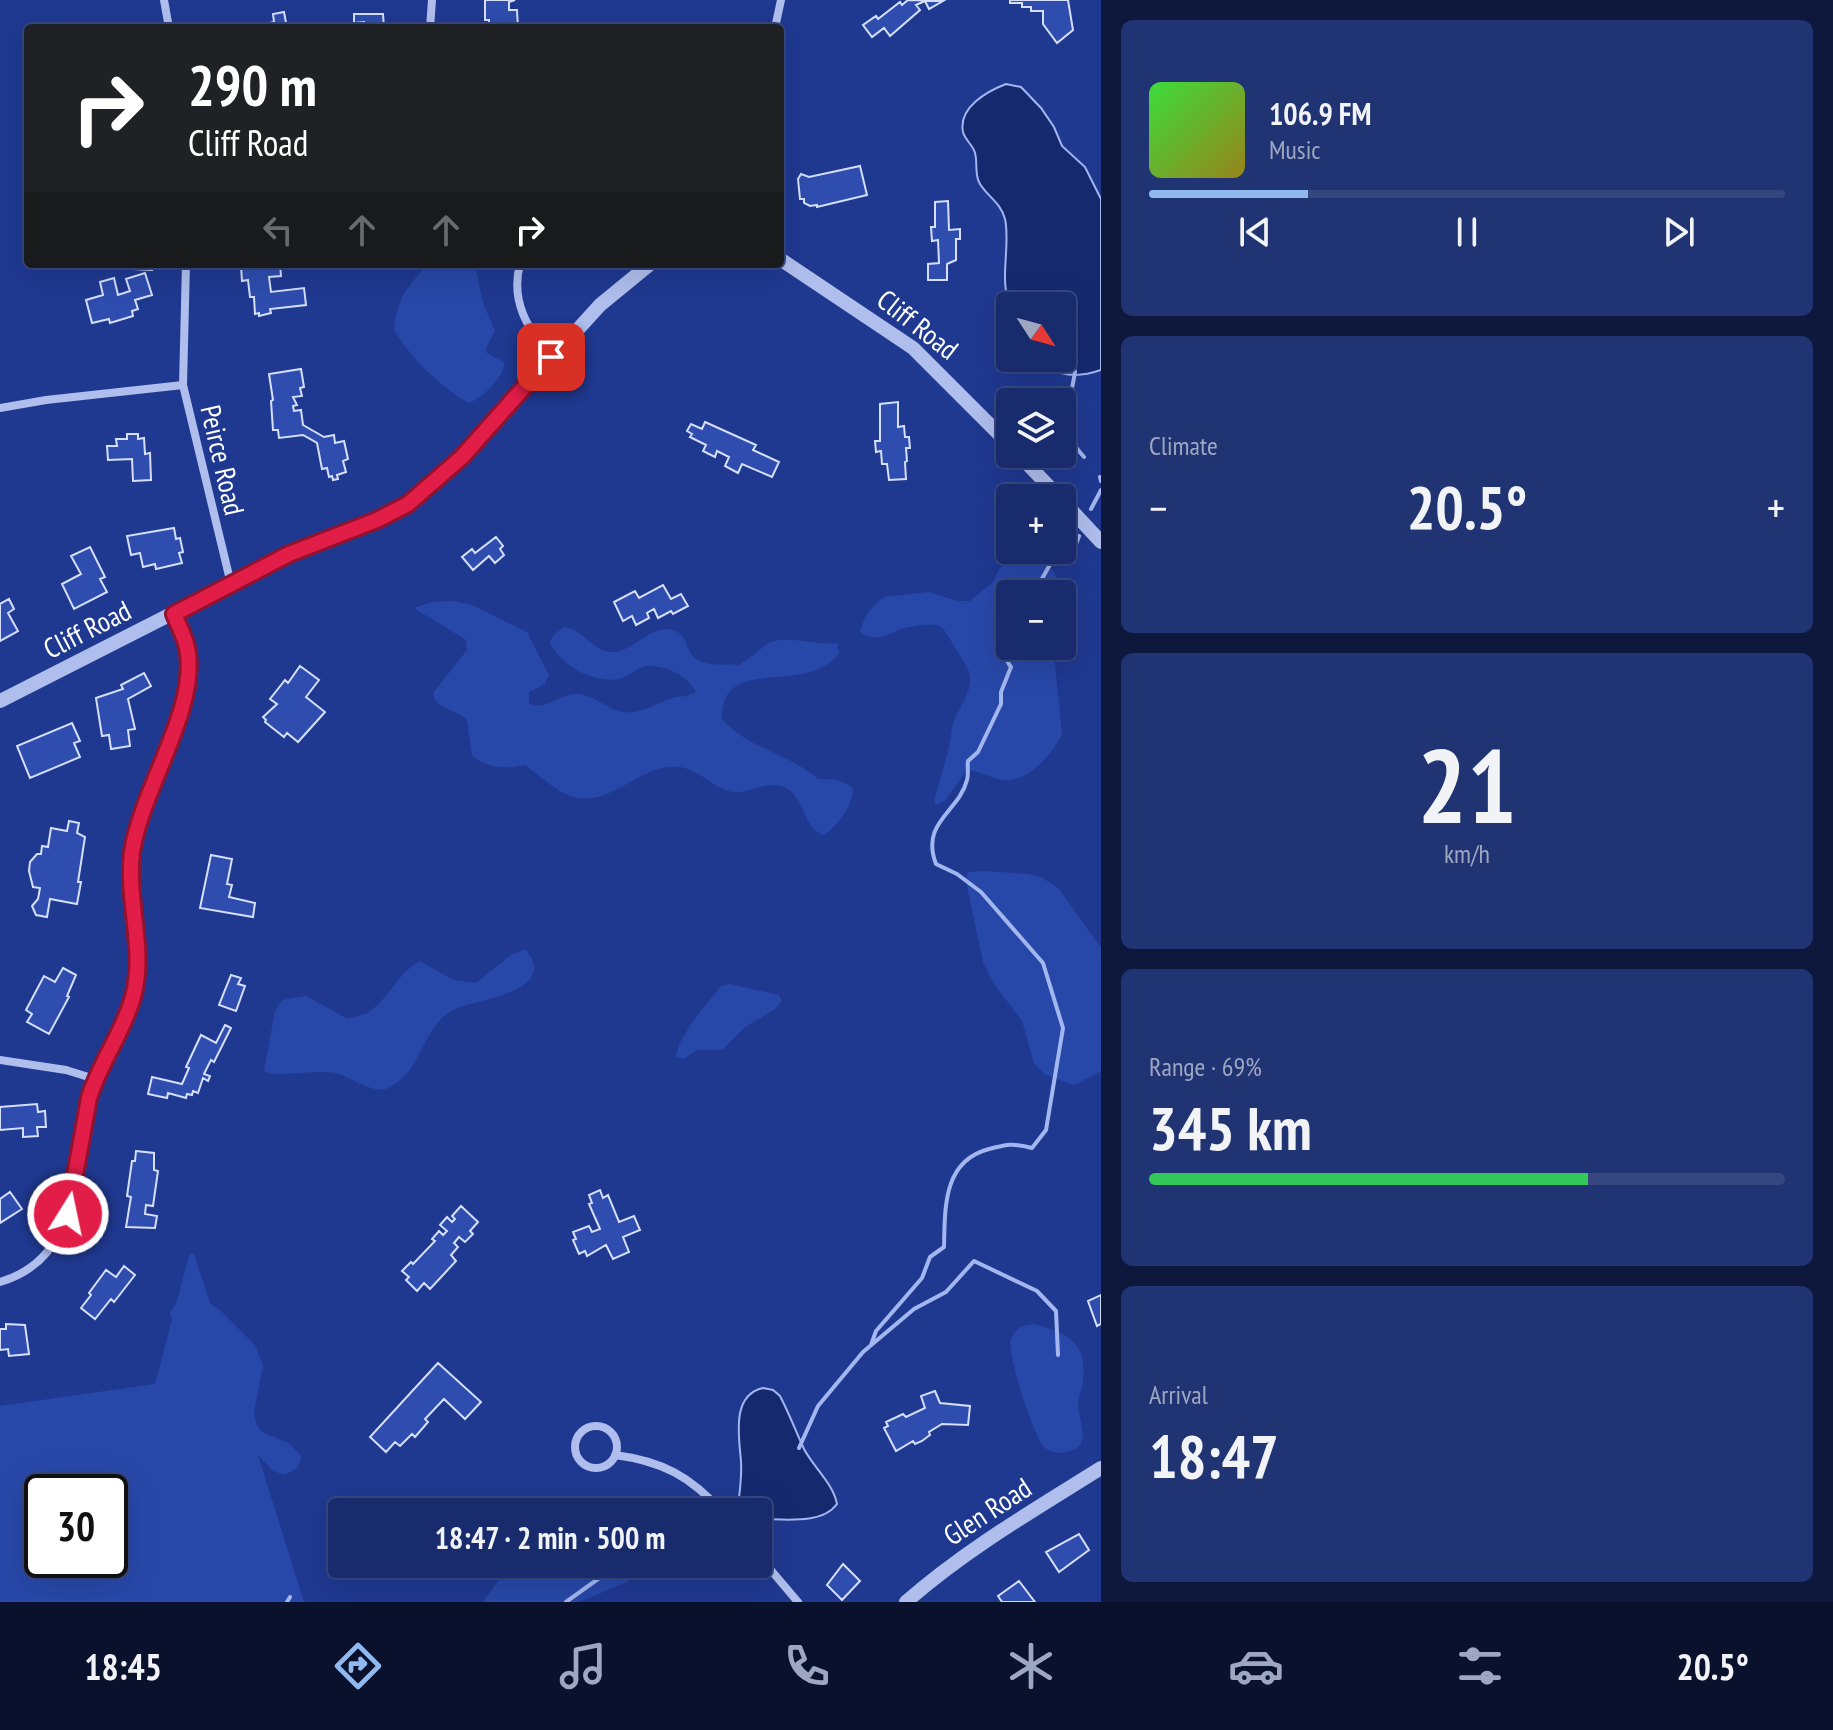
<!DOCTYPE html>
<meta charset="utf-8">
<style>
:root{--surface:#172b6d;--page:#203372;--text:#f1f3f6;--muted:#9ea7c2;--line:#364780;--accent:#90b9f0}
body{margin:0;font-family:"PT Sans Narrow",sans-serif;background:var(--page);color:var(--text);height:100vh;display:flex;flex-direction:column;font-size:30px;white-space:nowrap}
*{box-sizing:border-box;margin:0}
p{font-size:26px;color:var(--muted)}
.icon{flex:none;width:44px;height:44px;fill:none;stroke:currentColor;stroke-width:2;stroke-linecap:round;stroke-linejoin:round}
.map{position:relative;flex:1;overflow:hidden}
.panel{display:flex;flex-direction:column;gap:20px;padding:20px;background:#0d183c;width:732px}
.panel>*{flex:none}
.guide{position:absolute;left:24px;top:24px;width:760px;height:244px;border-radius:8px;box-shadow:0 8px 32px #0002,0 0 0 2px var(--line);background:#202124;color:#fff;overflow:hidden}
.needle{width:52px;rotate:126deg}
.fabs{position:absolute;left:996px;top:292px;display:grid;gap:16px}
.fabs a{display:grid;place-items:center;width:80px;height:80px;border-radius:8px;background:var(--surface);box-shadow:0 8px 32px #0002,0 0 0 2px var(--line);font-size:40px}
.speed{position:absolute;left:24px;top:1474px;display:flex;gap:16px;font-size:40px;font-weight:700;text-align:center}
.speed>*{display:grid;place-content:center;width:104px;height:104px;border-radius:50%;background:var(--surface);box-shadow:0 8px 32px #0002,0 0 0 2px var(--line);line-height:1}
.speed .limit{border:4px solid #111;border-radius:12px;background:#fff;color:#111}
.pin{position:absolute;display:grid;place-items:center;width:68px;height:68px;color:#fff;margin:-34px;border-radius:16px;box-shadow:0 4px 12px #0006}
.me{position:absolute;width:88px;margin:-44px;rotate:10deg;stroke-linejoin:round;filter:drop-shadow(0 0 6px #0008)}
.turn{display:flex;align-items:center;gap:28px;height:168px;padding:0 32px;font-size:36px}
.turn .icon{width:104px;height:104px;stroke-width:2.5}
.turn b{display:block;font-size:56px;line-height:68px}
.lanes{display:flex;align-items:center;height:76px;padding:0 32px;background:#0003;justify-content:center;gap:40px;direction:ltr}
.lanes .off{opacity:.35}
.big{font-size:60px;font-weight:700;line-height:1.1}
.panel .widget{flex:1;display:flex;flex-direction:column;justify-content:center;gap:12px;min-width:0;padding:0 28px;border-radius:12px;background:var(--page)}
.panel .dial{align-items:center;gap:0}
.dial b{font-size:104px;line-height:1}
.song{display:flex;align-items:center;gap:24px}
.cover{width:96px;height:96px;border-radius:12px;background:linear-gradient(135deg,hsl(120 70% 55%),hsl(50 70% 35%))}
.played{height:8px;border-radius:4px;background:linear-gradient(90deg,var(--accent) 25%,var(--line) 25%)}
.keys{display:flex;justify-content:space-around;direction:ltr}
.heat{display:flex;justify-content:space-between;align-items:center;font-size:44px;direction:ltr}
.charge{height:12px;border-radius:6px;background:linear-gradient(90deg,#34c759 69%,var(--line) 0)}
.trip{position:absolute;left:328px;top:1498px;width:444px;height:80px;border-radius:8px;background:var(--surface);box-shadow:0 8px 32px #0002,0 0 0 2px var(--line);font-weight:700;line-height:80px;text-align:center}
.tab-bar{display:flex;height:128px;justify-content:space-around;align-items:center;background:#09112c;color:var(--muted)}
.tab-bar .icon{width:56px;height:56px}
.tab-bar .on{color:var(--accent)}
.tab-bar b{font-size:36px;color:var(--text)}
main{display:flex;flex:1;min-height:0}
.map>svg:first-child{display:block}
</style>
<main>
<div class="map">
<svg width="1101" height="1602" viewBox="0 0 1101 1602">
<rect width="100%" height="100%" fill="#1f3991"/>
<path fill="#2848a9" fill-rule="evenodd" d="M436,264H469L476,270L483,303L495,331L486,348L487,353L505,363C501,380 485,396 469,403C440,387 411,358 394,330C397,299 406,289 426,266Z
M1030,562C1044,563 1054,567 1058,581L1050,594H1010V646H1053L1062,734C1052,755 1025,787 998,779C987,776 979,771 967,770L945,801L937,805L934,802C938,783 945,765 949,747C951,741 951,734 952,728C956,708 977,690 968,669L945,631L938,625C927,624 915,625 904,628C890,633 874,644 860,632L865,617L877,602L885,597L928,592L958,601H970L993,582L1000,568L1006,564Z
M453,601L472,605L527,632L549,675L545,684L529,692V703C546,712 558,694 576,694C594,694 606,709 623,712C641,715 656,703 672,698C680,696 688,697 696,692C688,676 666,665 648,666C638,666 629,677 619,679C591,683 563,666 550,643L554,634L565,627C584,631 595,653 613,652C634,652 652,622 675,631C688,635 686,653 697,660C707,666 727,664 739,665C749,660 763,646 771,642C788,635 818,646 837,643L839,653C806,698 721,652 722,719C748,749 789,753 818,779C833,780 841,778 853,789C852,807 838,825 824,835C804,829 805,801 788,789C770,778 753,793 734,792C714,790 700,769 679,767C640,762 610,810 570,796C554,790 539,775 525,765C505,769 488,769 472,755L467,720C453,707 435,710 433,693L467,650L466,640L414,608L432,602Z
M984,871L1028,874L1041,877L1058,888L1101,948V1071L1074,1085L1044,1074L1034,1063L1022,1021L994,984L983,962L966,881L968,872Z
M525,949C562,992 475,999 453,1010C422,1025 423,1072 388,1088C374,1095 351,1077 336,1073C317,1069 277,1078 264,1071L275,1011L282,1000L306,996L348,1019C354,1017 361,1016 367,1013C389,1000 397,973 420,961L453,980L476,983L511,955Z
M730,984L779,995L782,1001L774,1010L745,1027L722,1050H697L684,1059L676,1057C678,1035 707,1004 721,986Z
M190,1253L194,1254L210,1303L223,1313L255,1345L263,1365L254,1413L256,1423L262,1432L290,1444L302,1457L297,1468L285,1475L273,1471L258,1455L304,1602H0V1406L155,1384L172,1320L170,1312L176,1304ZM42,1492H110V1560H42Z
M1035,1324C1069,1334 1087,1342 1083,1381C1082,1389 1078,1397 1078,1405C1078,1416 1085,1431 1082,1441C1077,1454 1054,1456 1045,1448C1034,1438 1006,1351 1011,1339C1016,1327 1024,1325 1035,1324Z
M515,1564H640L627,1582L579,1602H483L501,1577Z"/>
<path fill="#15296f" stroke="#a2b6ef" stroke-width="2" d="M1006,84L1021,87L1041,108L1054,127L1062,146L1085,167L1101,199V370C1078,378 1057,378 1040,358H1062V306H1011C998,283 1011,246 1005,219C1001,203 988,197 980,184C974,174 978,164 975,153C973,145 965,140 963,132C958,107 988,91 1006,84Z
M763,1388L773,1390L780,1396C789,1413 796,1432 804,1449C814,1468 833,1483 837,1504C822,1525 783,1519 760,1519L758,1512H742L738,1506C740,1491 742,1476 741,1461C739,1437 731,1395 763,1388Z"/>
<g fill="none" stroke-linecap="round" stroke-linejoin="round">
<path stroke="#a2b6ef" stroke-width="4" d="M1075,371C1070,411 1054,424 1084,457
M1100,477L1101,481
M1091,509L1101,490
M1027,594L1029,588L1039,584L1052,561L1061,562C1071,555 1075,548 1079,536
M871,1345L876,1331L922,1278L930,1257L944,1247C945,1207 943,1161 989,1149C1008,1144 1013,1143 1032,1148L1046,1130L1063,1028L1043,963L981,892L957,874L936,864C920,822 959,812 967,780C969,774 967,766 968,761L978,752L1001,704V692L1011,667C1004,658 1004,651 1009,641L998,629L996,615L1010,602
M799,1448L818,1406L863,1352L914,1309L946,1292L974,1261L1037,1291L1056,1311L1058,1355
M287,1602L290,1597
M566,1602L619,1564"/>
</g>
<path fill="#2e4dae" stroke="#d5defa" stroke-width="2" d="M485,0H515L509,2V10H517L518,28H489V20H485Z
M908,0L943,1L929,9L925,1L916,5L920,10L890,36L884,28L872,37L863,25L876,16L878,19L900,2L902,5Z
M1010,0H1068L1073,30L1057,43L1043,24V11H1031V7H1022V3H1010Z
M284,12L287,28H267L266,24L274,22L273,14Z
M354,14H383L384,28H364V22L354,23Z
M860,166L867,195L817,207V205L810,206L804,203V199H800L798,179L801,174L809,177Z
M948,201L949,230L960,229V239H956V260L947,264V280H928V264L939,263L938,240L932,241L931,227H935V202Z
M114,264H152V270L114,268Z
M280,264L281,276L269,277L271,292L304,288L306,305L270,309L271,313L259,316V313L255,314L254,297H250L248,280L242,281L241,265Z
M145,273L152,295L135,300L138,309L132,311L133,316L110,323L109,319L92,323L86,300L103,295L100,282L114,278L118,295L130,291L126,279Z
M301,369L304,387L300,388L302,396L293,397L297,405L293,406L294,411L301,410L303,425L324,437L334,435L335,443L344,441L348,459L343,461L346,472L337,475L338,479L333,480L332,476L329,477L327,468L322,469L317,443L303,435L279,438L278,430H273L271,401L273,400L269,374Z
M898,402V427L904,426L905,437H909L910,448H906L907,461L905,462L906,479L889,480L887,464H882L881,451L876,452L875,441H880V404Z
M705,422L756,445L753,450L779,462L772,477L742,464L738,473L725,466L729,457L717,451L715,457L703,451L706,445L690,437L692,434L687,431L691,424L702,429Z
M127,434H138V439L144,438L145,454L150,453L151,480L133,481L132,459L108,460L107,446H117L116,439H127Z
M174,528L176,539L180,538L183,552L179,553L182,563L156,569L155,564L143,567L140,553L131,555L127,536Z
M496,537L503,546L500,549L504,555L495,563L489,556L473,570L462,557L472,549L475,553Z
M90,547L105,577L100,579L107,592L74,609L62,584L81,574L71,556Z
M663,585L671,599L681,594L688,606L673,614L671,611L658,618L654,609L647,613L649,618L636,625L632,616L623,621L614,602L635,591L639,598Z
M9,599L14,609L8,613L18,631L0,641V604Z
M300,666L319,680L306,697L325,712L298,742L287,733L284,737L265,722L266,720L263,717L277,704L270,699L285,680L288,683Z
M144,673L151,686L128,699L135,729L128,730L130,746L111,749L109,735L102,736L96,698L123,689L121,685Z
M72,723L80,741L74,743L80,757L30,778L17,746Z
M69,821L79,823L77,833L85,837L78,882H81L77,904L50,899L47,917L36,915L32,906L38,899L40,888L33,887L29,871L30,862L37,854H41L42,846L48,847L51,828L67,831Z
M211,855L232,859L227,884L232,885L229,897L255,903L253,917L200,908Z
M63,968L76,975L67,996L69,997L49,1034L27,1022L32,1014L26,1010L44,976L55,982Z
M231,975L241,978L238,984L245,986L236,1011L219,1005Z
M225,1025L231,1028L214,1062L211,1060L204,1074L210,1076L208,1081L203,1078L198,1093L193,1091L192,1095L187,1094L186,1098L168,1093L167,1098L148,1094L152,1077L182,1084L189,1068L186,1067L201,1035L216,1043Z
M37,1104L38,1112L45,1111L46,1127H37L38,1136L23,1137V1128L0,1130V1107Z
M136,1151L154,1153V1170L158,1171L153,1206L146,1205L145,1214L157,1216L155,1228L126,1227L131,1197L127,1196L132,1161H135Z
M600,1190L603,1198L608,1195L619,1222L634,1216L640,1230L623,1237L629,1252L613,1259L606,1245L587,1256L585,1251L579,1254L573,1240L576,1239L573,1232L589,1226L592,1232L600,1229L589,1204L592,1203L589,1195Z
M10,1192L22,1209L0,1223V1199Z
M461,1206L478,1222L470,1231L473,1234L465,1242L459,1237L454,1243L458,1247L451,1255L456,1261L430,1289L424,1283L417,1291L406,1280L409,1277L402,1271L411,1262L413,1264L435,1241L432,1239L439,1231L443,1235L447,1231L440,1225L447,1217L452,1222L455,1219L452,1216Z
M124,1266L135,1275L114,1302L111,1299L95,1319L81,1308L91,1295L89,1293L106,1270L116,1277Z
M1101,1295V1324L1097,1326L1088,1301Z
M6,1324L25,1325L29,1354L9,1356L8,1349L0,1350V1329H6Z
M438,1363L481,1402L465,1419L444,1399L425,1419L428,1422L415,1437L412,1434L400,1446L395,1442L386,1452L370,1437Z
M935,1391L940,1403L970,1406L968,1425L942,1424L929,1432L930,1435L922,1441L915,1444L913,1441L896,1451L884,1428L888,1426L886,1422L903,1414L906,1417L925,1408L921,1396Z
M1079,1534L1089,1550L1059,1572L1046,1552Z
M843,1564L860,1581L842,1600L827,1585Z
M1019,1581L1035,1602H1002L998,1596Z"/>
<g fill="none" stroke-linecap="round" stroke-linejoin="round">
<path stroke="#afbeed" stroke-width="8" d="M164,0L169,28
M430,28L432,0
M775,28L781,0
M186,264L183,385L231,584
M520,264C510,302 528,329 551,357
M0,408L46,400L183,385
M0,1060L66,1070L95,1079
M0,1282C89,1256 69,1156 93,1086C106,1049 132,1019 136,979C141,935 125,891 133,846C144,790 196,706 188,654C186,640 179,627 174,614
M575 1447a21 21 0 1 1 42 0a21 21 0 1 1-42 0Z
M615,1455C661,1461 691,1476 722,1512
M758,1555L798,1602"/>
<path stroke="#afbeed" stroke-width="14" d="M780,259L913,348L1010,445
M1018,454L1060,498
M1062,500L1101,542
M0,701L289,554L377,520L408,504L462,457L600,305L650,264
M906,1602C965,1550 1034,1510 1101,1468"/>
</g>
<g fill="none" stroke-linecap="round" stroke-linejoin="round">
<defs>
<path id="route" d="M68,1214L89,1098C100,1062 123,1033 133,997C146,950 126,900 132,852C141,791 196,712 188,654C187,640 179,627 174,614L289,554L377,520L408,504L462,457L551,357"/>
</defs>
<use href="#route" stroke="#92132f" stroke-width="20"/>
<use href="#route" stroke="#e11d48" stroke-width="14"/>
</g>
<g text-anchor="middle" dominant-baseline="central" stroke-width="8" stroke-linejoin="round" paint-order="stroke">
<g font-size="28" fill="#fff" stroke="#1f3991">
<text transform="translate(918 324) rotate(38)">Cliff Road</text>
<text transform="translate(223 460) rotate(77)">Peirce Road</text>
<text transform="translate(87 629) rotate(-27)">Cliff Road</text>
<text transform="translate(987 1511) rotate(-33)">Glen Road</text>
</g>
</g>
</svg>
<div class="fabs">
<a><svg class="needle" viewBox="-14 -14 28 28"><path d="M0-13l5 13h-10z" fill="#e53935"/><path d="M0 13l5-13h-10z" fill="#9ea7c2"/></svg></a>
<a><svg class="icon" aria-label="layers" viewBox="0 0 24 24"><path d="M12 4l9 5-9 5-9-5zM3 14l9 5 9-5"/></svg></a>
<a>+</a>
<a>−</a>
</div>
<div class="speed"><div class="limit">30</div></div>
<div class="pin" style="left:551px;top:357px;background:#d93025"><svg class="icon" aria-label="arrive" viewBox="0 0 24 24"><path d="M6 21V4h12l-3 4 3 4H6"/></svg></div>
<svg class="me" style="left:68px;top:1214px" viewBox="-20 -20 40 40"><circle r="17" fill="#e11d48" stroke="#fff" stroke-width="3"/><path d="M0-11L8 9 0 5-8 9z" fill="#fff"/></svg>
<div class="trip">18:47 · 2 min · 500 m</div>
<div class="guide">
<div class="turn"><svg class="icon" aria-label="right" viewBox="0 0 24 24"><path d="M7 20v-9h11M14 6l5 5-5 5"/></svg><div><b>290 m</b>Cliff Road</div></div>
<div class="lanes"><svg class="icon off" aria-label="left" viewBox="0 0 24 24"><path d="M17 20v-9H6M10 6l-5 5 5 5"/></svg><svg class="icon off" aria-label="ahead" viewBox="0 0 24 24"><path d="M12 20V5M6 11l6-6 6 6"/></svg><svg class="icon off" aria-label="ahead" viewBox="0 0 24 24"><path d="M12 20V5M6 11l6-6 6 6"/></svg><svg class="icon" aria-label="right" viewBox="0 0 24 24"><path d="M7 20v-9h11M14 6l5 5-5 5"/></svg></div>
</div>
</div>
<section class="panel">
<div class="widget">
<div class="song"><i class="cover"></i><div><b>106.9 FM</b><p>Music</p></div></div>
<div class="played"></div>
<div class="keys"><svg class="icon" aria-label="previous" viewBox="0 0 24 24"><path d="M18 5L8 12l10 7zM5 5v14"/></svg><svg class="icon" aria-label="pause" viewBox="0 0 24 24"><path d="M8 5v14M16 5v14"/></svg><svg class="icon" aria-label="next" viewBox="0 0 24 24"><path d="M6 5l10 7-10 7zM19 5v14"/></svg></div>
</div>
<div class="widget"><p>Climate</p>
<div class="heat"><a>−</a><b class="big">20.5°</b><a>+</a></div>
</div>
<div class="widget dial"><b>21</b><p>km/h</p></div>
<div class="widget"><p>Range · 69%</p><b class="big">345 km</b><div class="charge"></div></div>
<div class="widget"><p>Arrival</p><b class="big">18:47</b></div>
</section>
</main>
<nav class="tab-bar">
<b>18:45</b>
<svg class="icon on" aria-label="directions" viewBox="0 0 24 24"><path d="M12 3l9 9-9 9-9-9zM9 14v-3h6M13 9l2 2-2 2"/></svg>
<svg class="icon" aria-label="music" viewBox="0 0 24 24"><path d="M9 18V5l10-2v13"/><circle cx="6" cy="18" r="3"/><circle cx="16" cy="16" r="3"/></svg>
<svg class="icon" aria-label="phone" viewBox="0 0 24 24"><path d="M5 4h4l2 5-3 2q2 4 5 5l2-3 5 2v4C11 20 4 13 5 4z"/></svg>
<svg class="icon" aria-label="climate" viewBox="0 0 24 24"><path d="M12 3v18M4 7l16 10M4 17L20 7"/></svg>
<svg class="icon" aria-label="car" viewBox="0 0 24 24"><path d="M5 17H2v-5l4-1 3-4h7l3 4 3 1v5h-3M9 17h6M6 11h13"/><circle cx="7" cy="17" r="2"/><circle cx="17" cy="17" r="2"/></svg>
<svg class="icon" aria-label="filters" viewBox="0 0 24 24"><path d="M4 7h16M4 17h16"/><circle cx="9" cy="7" r="2"/><circle cx="15" cy="17" r="2"/></svg>
<b>20.5°</b>
</nav>
